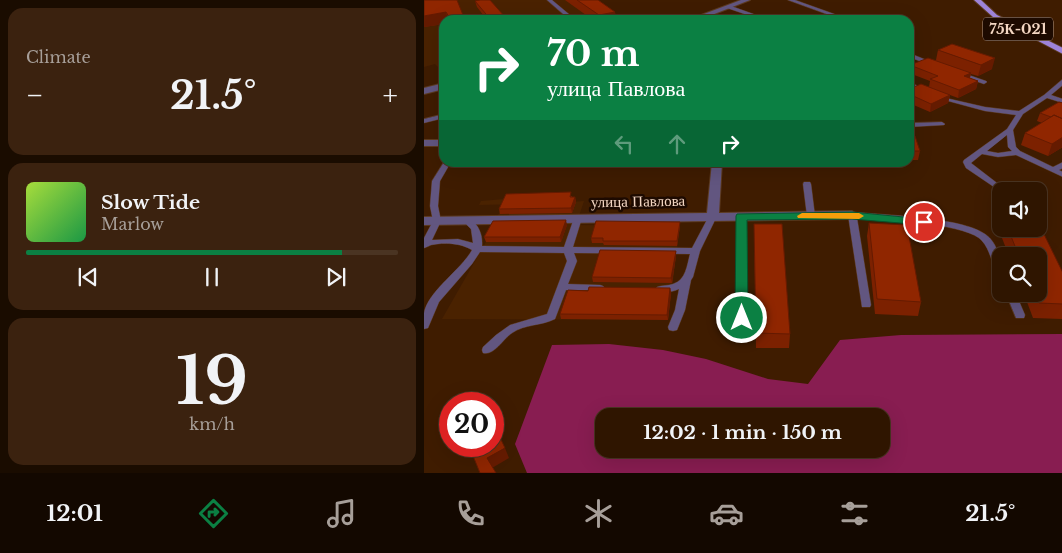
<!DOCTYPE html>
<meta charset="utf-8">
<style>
:root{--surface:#2f1500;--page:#3b220f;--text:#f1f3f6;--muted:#a79f99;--line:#4a3422;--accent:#0b8043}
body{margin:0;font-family:"Libre Baskerville",serif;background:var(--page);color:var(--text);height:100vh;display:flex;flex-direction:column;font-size:19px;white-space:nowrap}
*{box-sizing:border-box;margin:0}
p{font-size:16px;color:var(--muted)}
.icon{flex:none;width:28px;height:28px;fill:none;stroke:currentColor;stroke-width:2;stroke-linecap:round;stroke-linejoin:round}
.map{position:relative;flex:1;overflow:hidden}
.side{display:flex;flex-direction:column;gap:8px;padding:8px;background:#1a0c00;width:424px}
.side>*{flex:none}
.guide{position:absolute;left:15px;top:15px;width:475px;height:152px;border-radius:15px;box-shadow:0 5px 20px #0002,0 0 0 1px var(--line);background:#0b8043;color:#fff;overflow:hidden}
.fabs{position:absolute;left:568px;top:182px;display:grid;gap:10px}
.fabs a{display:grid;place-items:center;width:55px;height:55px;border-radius:10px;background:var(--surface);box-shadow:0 5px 20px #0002,0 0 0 1px var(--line);font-size:25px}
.speed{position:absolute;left:15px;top:392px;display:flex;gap:10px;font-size:25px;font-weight:700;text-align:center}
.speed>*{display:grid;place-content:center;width:65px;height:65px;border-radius:50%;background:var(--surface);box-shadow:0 5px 20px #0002,0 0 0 1px var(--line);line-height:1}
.speed .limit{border:8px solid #d22;background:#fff;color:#111}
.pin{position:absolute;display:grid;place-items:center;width:42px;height:42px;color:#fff;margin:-21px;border:2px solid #fff;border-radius:50%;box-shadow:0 1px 5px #0007}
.me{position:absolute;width:55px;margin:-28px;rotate:0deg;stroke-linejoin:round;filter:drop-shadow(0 0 4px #0008)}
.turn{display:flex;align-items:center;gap:18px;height:105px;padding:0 25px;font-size:22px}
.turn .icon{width:65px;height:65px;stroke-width:2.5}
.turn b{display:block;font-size:35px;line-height:42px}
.lanes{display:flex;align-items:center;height:48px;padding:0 25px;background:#0003;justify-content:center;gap:25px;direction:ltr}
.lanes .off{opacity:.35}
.big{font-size:38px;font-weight:700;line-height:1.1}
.side .card{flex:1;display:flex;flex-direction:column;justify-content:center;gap:8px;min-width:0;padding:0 18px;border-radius:15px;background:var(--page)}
.side .dial{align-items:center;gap:0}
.dial b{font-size:65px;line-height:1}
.song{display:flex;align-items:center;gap:15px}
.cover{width:60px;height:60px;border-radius:8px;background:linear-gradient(135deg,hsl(80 70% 55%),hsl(140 70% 35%))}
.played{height:5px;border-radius:2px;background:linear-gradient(90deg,var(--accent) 85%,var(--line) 85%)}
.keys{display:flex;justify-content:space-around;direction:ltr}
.heat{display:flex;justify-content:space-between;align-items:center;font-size:28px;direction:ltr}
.trip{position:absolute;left:171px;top:408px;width:295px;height:50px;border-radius:15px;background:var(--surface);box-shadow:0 5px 20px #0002,0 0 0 1px var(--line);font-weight:700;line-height:50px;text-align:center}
.dock{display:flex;height:80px;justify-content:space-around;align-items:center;background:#130800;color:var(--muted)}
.dock .icon{width:35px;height:35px}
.dock .on{color:var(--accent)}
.dock b{font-size:22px;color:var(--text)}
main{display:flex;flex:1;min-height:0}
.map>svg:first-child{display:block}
</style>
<main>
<section class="side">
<div class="card"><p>Climate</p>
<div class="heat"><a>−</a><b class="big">21.5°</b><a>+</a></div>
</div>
<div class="card">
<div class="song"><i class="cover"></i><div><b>Slow Tide</b><p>Marlow</p></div></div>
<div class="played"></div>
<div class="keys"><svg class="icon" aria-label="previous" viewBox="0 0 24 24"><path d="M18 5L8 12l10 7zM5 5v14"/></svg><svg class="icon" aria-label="pause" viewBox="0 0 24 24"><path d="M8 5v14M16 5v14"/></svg><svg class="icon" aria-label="next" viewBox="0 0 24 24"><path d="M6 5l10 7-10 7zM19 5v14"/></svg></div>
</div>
<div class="card dial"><b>19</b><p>km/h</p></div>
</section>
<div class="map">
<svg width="639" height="473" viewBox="0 0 639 473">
<rect width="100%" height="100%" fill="#3f1c00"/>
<path fill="#4a2200" d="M0,0H166L195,20H20V70H17L11,64L0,67Z
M116,196H148L147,202L160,201L152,225L256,226L244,320L18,319L62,242L76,211L91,204L55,205L57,201Z"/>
<path fill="#881d51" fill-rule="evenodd" d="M638,334V473H103L91,444L128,345L185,344L239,350L282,359L344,379L384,384L416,340L477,335ZM180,416H458V449H180Z"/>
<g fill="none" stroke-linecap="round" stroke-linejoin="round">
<defs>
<path id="lane" d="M123,0H128L152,20H146Z
M364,0H371L427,20H419Z
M303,6H307L346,20H338L303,8Z
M485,43L491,46L485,49Z
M485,53L510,63L511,64L506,65L485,57Z
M536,72L562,81L563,82L560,84L534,75L533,74Z
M639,79V85L627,95L639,99V103L623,98L599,114L589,130L592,147L596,151L629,167L639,162V168L635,170L639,172V177L592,155L574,157L558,154L547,163L573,183L574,185L570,187L542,168L539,162L540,160L583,129L592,115L561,111L513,98V96L561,107L595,111L620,95ZM583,135L584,147L588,151L574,153L563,151Z
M485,82L503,90L504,91L501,93L485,86Z
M20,114V118L0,123V119Z
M518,122L521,124L520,125L485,127V123Z
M20,162H27L16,181L14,206L17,221L8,240L34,239L49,243L47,229L38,220L42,217C54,222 59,234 58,246L140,247L150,218L154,215L158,218L149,247L268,248L286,214H292L293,216L276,251L269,277L267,280L261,310L253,330L249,331L245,330L244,327L251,310L255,289C249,292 240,293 233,291L231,289L233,287C238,285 244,286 249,284C262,280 263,265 266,254L150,253L153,261L144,284L176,285L179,286L181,288L179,290H142L131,319C117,326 101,324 88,333C79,339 70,356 59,353L58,350L59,347L72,335L86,325L123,314L143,261L140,253L56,252L48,264L15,302L4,328L0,329C0,324 0,318 0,313C4,291 37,270 48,250C37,243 20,242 7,245C5,246 3,247 0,248V238L9,221L6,206L8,181Z
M380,182H386L387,184L391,216L387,219L383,216L379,184Z
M428,212C459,215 537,217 561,234C574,243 576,258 576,272L573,271L571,269C567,259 564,245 555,238C534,223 461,220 433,218L447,305L446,307H438L424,215Z
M317,214L321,217L323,318L322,321H314L313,318V217Z
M582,294H592L601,315L600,318H592Z"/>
<path id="street" d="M317,0H326L275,20H264Z
M20,83V89L0,94V88Z
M0,140H20V146H0Z
M288,162H298L295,213L428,211L434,215L428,219L0,225V217L283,213Z"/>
<path id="primary" d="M550,0H557L573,15L639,48V54L569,17Z"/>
</defs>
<use href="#lane" stroke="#5c3a1f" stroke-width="1"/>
<use href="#street" stroke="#5c3a1f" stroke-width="2"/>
<use href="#primary" stroke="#5c3a1f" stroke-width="2"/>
<use href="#lane" fill="#625680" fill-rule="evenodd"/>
<use href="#street" fill="#625680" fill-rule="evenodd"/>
<use href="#primary" fill="#9d83d9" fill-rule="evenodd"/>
</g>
<path fill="#7c2100" d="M0,0L41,20H20V24L0,27Z
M141,0H174L191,12L192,20H169Z
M51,1L82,18V20H63L53,7Z
M514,50L568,69L554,76L547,74L546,78L554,81L552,89L534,98L526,95L524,103L506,112L485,103V89L505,87L506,81L485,73V70L486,65L512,60Z
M635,102L639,147L624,156L597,145L601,133L618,123L613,121L616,113Z
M485,136L496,151L494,160H485Z
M414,162H430L429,165H414Z
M148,196V197H151L152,202L148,213L76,214L75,209Z
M256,222V226L253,246L180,245L179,243H168L167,238Z
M445,223L497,302L494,316L451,314L443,236Z
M330,224L366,334L365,348H332Z
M143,225L137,242H62L60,237Z
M580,229H614L639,273V319L609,318L600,294H614V256H585L578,238Z
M252,251V256L248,283L169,282L168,277Z
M246,288L247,293L244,320L137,319L136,314L164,291Z"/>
<path fill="#651b00" d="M22,12L24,20H20V24L0,27V16Z
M191,12L192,20H176L175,15Z
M571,58L568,69L554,76L557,65Z
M547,73L545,80L540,76Z
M554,81L552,89L534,98L535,90Z
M526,95L524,103L506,112L507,104Z
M639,137V147L624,156L628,144Z
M151,197L152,202L148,213L147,208Z
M142,220L143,225L137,242L136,237Z
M256,222V226L253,246V241Z
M252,251V256L248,283L247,278Z
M246,288L247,293L244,320L243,315Z
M81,448L85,458L68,468L63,458Z"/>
<path fill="#902600" stroke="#651b00" d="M0,0H33L41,20H27L22,12L0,16Z
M56,0H66L82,18L67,20L51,1Z
M153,0H174L191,12L175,15Z
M528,44L571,58L557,65L514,50Z
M504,58L547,73L540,76L554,81L535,90L506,79L514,76L486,65Z
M497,84L526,95L507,104L485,94V89Z
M635,102L639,103V119L630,115L627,117L616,113Z
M630,115L639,119V137L628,144L601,133Z
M485,136H491L496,151H485Z
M147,192L146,197H151L147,208L75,209L82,194Z
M142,220L136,237H60L69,221Z
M172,221L256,222L253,241H179V238H167Z
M445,223L483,225L497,302L453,299Z
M330,224H358L366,334L332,333Z
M614,225L616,226L639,273V304L615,303L611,294H614V256H595L584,229H614Z
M176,250L252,251L247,278L168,277Z
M165,287L246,288L243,315L136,314L144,290L164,291Z
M72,429L81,448L63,458L72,473H56L45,446H69V431Z"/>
<path fill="#0b8043" stroke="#07532c" d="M428,212L500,219L505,222L500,225L428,219L323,220L324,318L323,322H313L311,318L312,216L313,214Z"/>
<path fill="#f59e0b" d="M378,213H435L440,216L435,219L374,218L373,216Z"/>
<g text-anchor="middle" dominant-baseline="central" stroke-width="5" stroke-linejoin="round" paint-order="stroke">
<rect fill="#1d0a00" stroke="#b39988" stroke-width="1" x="559" y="17.5" width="70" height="23" rx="4"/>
<g font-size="14" font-weight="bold" fill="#f3d6c2">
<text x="594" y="29">75К-021</text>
</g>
<g font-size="15" fill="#f3d6c2" stroke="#1d0a00">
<text transform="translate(214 201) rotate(-1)">улица Павлова</text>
</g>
</g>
</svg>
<div class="fabs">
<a><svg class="icon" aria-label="sound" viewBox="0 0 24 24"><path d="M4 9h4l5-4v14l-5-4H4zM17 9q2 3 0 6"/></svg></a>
<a><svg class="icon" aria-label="search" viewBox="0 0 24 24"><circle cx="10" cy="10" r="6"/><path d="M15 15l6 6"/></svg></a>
</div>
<div class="speed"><div class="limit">20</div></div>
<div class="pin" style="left:500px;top:222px;background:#d93025"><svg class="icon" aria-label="arrive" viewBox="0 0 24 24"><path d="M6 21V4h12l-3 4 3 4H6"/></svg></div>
<svg class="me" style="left:318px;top:318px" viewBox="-20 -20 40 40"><circle r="17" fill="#0b8043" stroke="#fff" stroke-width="3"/><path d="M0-11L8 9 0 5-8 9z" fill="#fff"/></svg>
<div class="trip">12:02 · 1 min · 150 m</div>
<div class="guide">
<div class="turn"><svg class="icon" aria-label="right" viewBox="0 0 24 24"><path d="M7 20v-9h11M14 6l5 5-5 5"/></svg><div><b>70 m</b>улица Павлова</div></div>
<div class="lanes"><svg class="icon off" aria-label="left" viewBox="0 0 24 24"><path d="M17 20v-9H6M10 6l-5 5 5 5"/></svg><svg class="icon off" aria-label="ahead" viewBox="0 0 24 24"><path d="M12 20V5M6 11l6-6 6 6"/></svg><svg class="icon" aria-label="right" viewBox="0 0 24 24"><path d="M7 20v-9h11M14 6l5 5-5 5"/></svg></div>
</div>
</div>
</main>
<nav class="dock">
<b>12:01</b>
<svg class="icon on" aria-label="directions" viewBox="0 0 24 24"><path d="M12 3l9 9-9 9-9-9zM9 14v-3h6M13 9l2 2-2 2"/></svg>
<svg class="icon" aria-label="music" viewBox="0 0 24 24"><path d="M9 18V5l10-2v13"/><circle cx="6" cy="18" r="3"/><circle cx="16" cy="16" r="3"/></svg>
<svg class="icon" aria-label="phone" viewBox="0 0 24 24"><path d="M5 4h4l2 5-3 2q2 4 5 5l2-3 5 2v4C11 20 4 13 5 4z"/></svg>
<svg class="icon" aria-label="climate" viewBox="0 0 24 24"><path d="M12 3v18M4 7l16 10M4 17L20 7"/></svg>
<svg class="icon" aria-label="car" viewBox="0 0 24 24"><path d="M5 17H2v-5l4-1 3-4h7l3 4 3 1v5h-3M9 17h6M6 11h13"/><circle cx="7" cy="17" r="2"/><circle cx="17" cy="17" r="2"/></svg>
<svg class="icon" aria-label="filters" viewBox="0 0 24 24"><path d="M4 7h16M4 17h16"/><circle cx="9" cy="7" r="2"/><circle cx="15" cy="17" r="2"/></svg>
<b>21.5°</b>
</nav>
